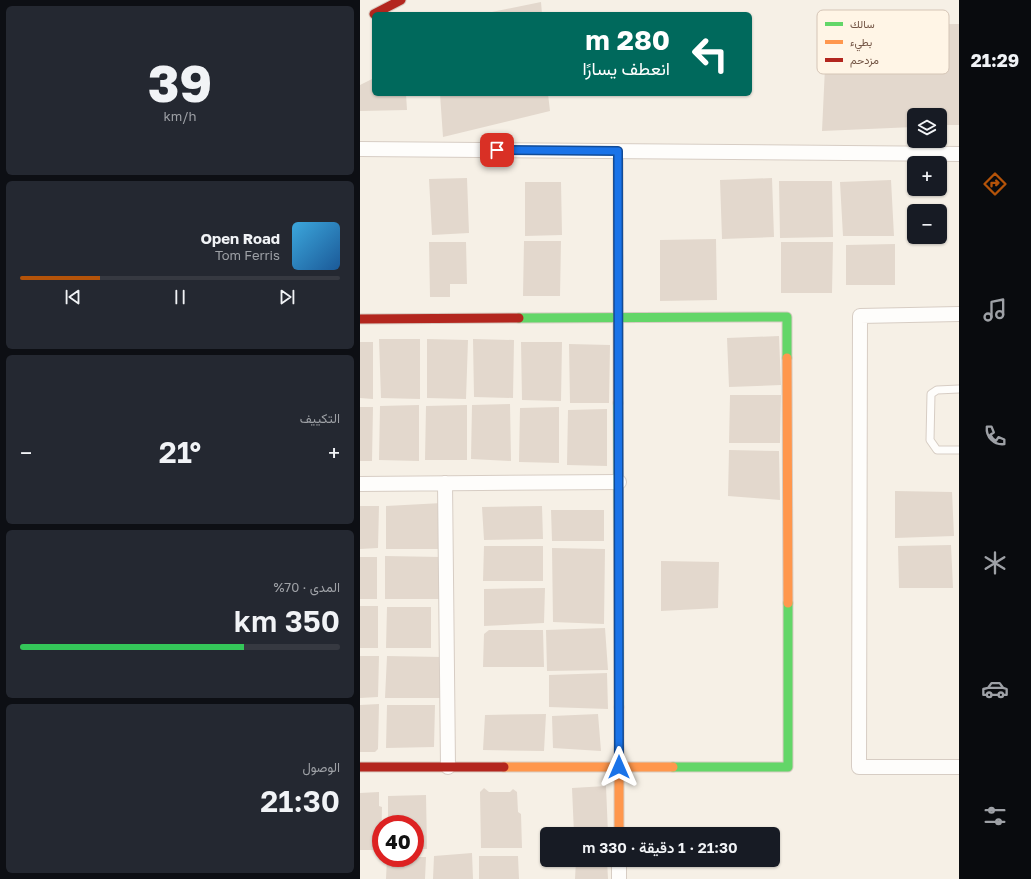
<!DOCTYPE html>
<html lang="ar">
<meta charset="utf-8">
<style>
:root{--surface:#171b24;--page:#242831;--text:#f1f3f6;--muted:#9ea1a6;--line:#363941;--accent:#b45309}
body{margin:0;font-family:"Golos Text",Vazirmatn,sans-serif;background:var(--page);color:var(--text);direction:rtl;height:100vh;display:flex;flex-direction:column;font-size:15px;white-space:nowrap}
*{box-sizing:border-box;margin:0}
p{font-size:13px;color:var(--muted)}
.icon{flex:none;width:22px;height:22px;fill:none;stroke:currentColor;stroke-width:2;stroke-linecap:round;stroke-linejoin:round}
.map{position:relative;flex:1;overflow:hidden;direction:ltr}
.details{display:flex;flex-direction:column;gap:6px;padding:6px;background:#0d0f14;width:360px}
.details>*{flex:none}
.banner{position:absolute;left:12px;top:12px;width:380px;height:84px;border-radius:6px;box-shadow:0 1px 3px #0004;direction:rtl;background:#00695c;color:#fff;overflow:hidden}
.controls{position:absolute;left:547px;top:108px;display:grid;gap:8px}
.controls a{display:grid;place-items:center;width:40px;height:40px;border-radius:6px;background:var(--surface);box-shadow:0 1px 3px #0004;font-size:20px}
.speed{position:absolute;left:12px;top:815px;display:flex;gap:8px;font-size:20px;font-weight:700;text-align:center}
.speed>*{display:grid;place-content:center;width:52px;height:52px;border-radius:50%;background:var(--surface);box-shadow:0 1px 3px #0004;line-height:1}
.speed .limit{border:6px solid #d22;background:#fff;color:#111}
.pin{position:absolute;display:grid;place-items:center;width:34px;height:34px;color:#fff;margin:-17px;border-radius:8px;box-shadow:0 2px 6px #0006}
.me{position:absolute;width:44px;margin:-22px;rotate:0deg;stroke-linejoin:round;filter:drop-shadow(0 0 3px #0008)}
.turn{display:flex;align-items:center;gap:14px;height:84px;padding:0 16px;font-size:18px}
.turn .icon{width:52px;height:52px;stroke-width:2.5}
.turn b{display:block;font-size:28px;line-height:34px}
.big{font-size:30px;font-weight:600;line-height:1.1}
.details .widget{flex:1;display:flex;flex-direction:column;justify-content:center;gap:6px;min-width:0;padding:0 14px;border-radius:6px;background:var(--page)}
.details .dial{align-items:center;gap:0}
.dial b{font-size:52px;line-height:1}
.song{display:flex;align-items:center;gap:12px}
.cover{width:48px;height:48px;border-radius:6px;background:linear-gradient(135deg,hsl(200 70% 55%),hsl(210 70% 35%))}
.played{height:4px;border-radius:2px;background:linear-gradient(90deg,var(--accent) 25%,var(--line) 25%)}
.keys{display:flex;justify-content:space-around;direction:ltr}
.heat{display:flex;justify-content:space-between;align-items:center;font-size:22px;direction:ltr}
.charge{height:6px;border-radius:3px;background:linear-gradient(90deg,#34c759 70%,var(--line) 0)}
.trip{position:absolute;left:180px;top:827px;width:240px;height:40px;border-radius:6px;background:var(--surface);box-shadow:0 1px 3px #0004;font-weight:600;line-height:40px;text-align:center;direction:rtl}
main{display:flex;flex:1;min-height:0}
.tab-bar{display:flex;flex-direction:column;width:72px;justify-content:space-around;align-items:center;background:#090b0e;color:var(--muted)}
.tab-bar .icon{width:28px;height:28px}
.tab-bar .on{color:var(--accent)}
.tab-bar b{font-size:18px;color:var(--text)}
.map>svg:first-child{display:block}
</style>
<main>
<nav class="tab-bar">
<b>21:29</b>
<svg class="icon on" aria-label="directions" viewBox="0 0 24 24"><path d="M12 3l9 9-9 9-9-9zM9 14v-3h6M13 9l2 2-2 2"/></svg>
<svg class="icon" aria-label="music" viewBox="0 0 24 24"><path d="M9 18V5l10-2v13"/><circle cx="6" cy="18" r="3"/><circle cx="16" cy="16" r="3"/></svg>
<svg class="icon" aria-label="phone" viewBox="0 0 24 24"><path d="M5 4h4l2 5-3 2q2 4 5 5l2-3 5 2v4C11 20 4 13 5 4z"/></svg>
<svg class="icon" aria-label="climate" viewBox="0 0 24 24"><path d="M12 3v18M4 7l16 10M4 17L20 7"/></svg>
<svg class="icon" aria-label="car" viewBox="0 0 24 24"><path d="M5 17H2v-5l4-1 3-4h7l3 4 3 1v5h-3M9 17h6M6 11h13"/><circle cx="7" cy="17" r="2"/><circle cx="17" cy="17" r="2"/></svg>
<svg class="icon" aria-label="filters" viewBox="0 0 24 24"><path d="M4 7h16M4 17h16"/><circle cx="9" cy="7" r="2"/><circle cx="15" cy="17" r="2"/></svg>
</nav>
<div class="map">
<svg width="599" height="879" viewBox="0 0 599 879">
<rect width="100%" height="100%" fill="#f6f0e6"/>
<path fill="#e3d8cd" d="M181,2L182,14H127V13Z
M599,24V125H580V115H554V127L462,131L467,25Z
M14,78V94H46L47,110L0,111V85Z
M80,94H188L190,111L83,137Z
M107,178L109,233L72,235L69,179Z
M412,178L414,237L362,239L360,180Z
M531,180L534,236H483L480,182Z
M419,181H472L473,237L420,238Z
M165,182H201L202,235L165,236Z
M356,239L357,300L300,301V240Z
M164,241H201L200,296H163Z
M69,242H106L107,284H90V297H70Z
M421,242H473L472,293H421Z
M535,244V285H486V245Z
M419,336L421,385L369,387L367,338Z
M19,339H60V399L21,398Z
M67,339L108,340L106,399L67,398Z
M113,339L154,340L153,398L114,397Z
M0,342H13V399L0,398Z
M161,342H202L201,401L162,400Z
M209,344L250,345L249,403H210Z
M370,395H421L420,443H369Z
M150,404L151,461L111,459L112,405Z
M59,405V461L19,460L20,406Z
M107,405V460H65L66,406Z
M0,407H13L12,461H0Z
M199,407V463L159,462L160,408Z
M247,409V466L207,465L208,410Z
M369,450L419,451L420,500L368,496Z
M535,491L592,492L594,536L535,538Z
M82,503L81,549H26V506Z
M0,506H19L18,548L0,549Z
M182,506L183,539L124,540L122,507Z
M191,510H244V541H192Z
M591,545L593,588H539L538,546Z
M124,546H183V581H123Z
M192,548L245,549L244,624L193,622Z
M25,556L81,557L83,599H25Z
M0,557H17V599H0Z
M301,561L359,562L358,608L301,611Z
M185,588L184,623L124,626V589Z
M0,606H18V648H0Z
M27,607H71V648H26Z
M245,628L248,670L187,671L186,630Z
M129,630H183L184,667H123L124,634Z
M0,656H19L18,697L0,698Z
M27,656L82,657V698H25Z
M247,673L248,709L189,707V675Z
M19,704L18,749L15,752H0V705Z
M27,705H75L74,747L26,748Z
M186,714L184,751L123,750L125,715Z
M238,714L241,751L193,748L192,716Z
M246,786L248,834H214L212,788Z
M124,788L129,792H150L153,789L157,792L158,812L161,814L162,848H121L120,792Z
M19,792V806L22,807L21,850H0V793Z
M66,795L67,849H55V824H28V796Z
M112,853L113,879H73L74,856Z
M119,856H158L159,879H119Z
M55,857H66L65,879H26L27,858Z
M216,860H247L248,879H215Z"/>
<g fill="none" stroke-linecap="round" stroke-linejoin="round">
<defs>
<path id="lane" d="M599,389L577,390L571,394L570,440L577,450H599"/>
<path id="street" d="M0,149L599,154
M599,314L500,316L499,767H599
M85,483L88,767
M0,484L259,482
M259,860V879"/>
<path id="fast" d="M159,318L427,317V358
M258,403L259,707
M313,767H428V603"/>
<path id="slow" d="M258,151V403
M427,358L428,603
M259,707V834
M144,767H313"/>
<path id="jam" d="M14,14L41,0
M0,319L159,318
M0,767H144"/>
</defs>
<use href="#lane" stroke="#d7cdc4" stroke-width="9"/>
<use href="#street" stroke="#d7cdc4" stroke-width="16"/>
<use href="#fast" stroke="#d7ccc2" stroke-width="11"/>
<use href="#slow" stroke="#d7ccc2" stroke-width="11"/>
<use href="#jam" stroke="#d7ccc2" stroke-width="11"/>
<use href="#lane" stroke="#fefdfb" stroke-width="7"/>
<use href="#street" stroke="#fefdfb" stroke-width="14"/>
<use href="#fast" stroke="#63d668" stroke-width="9"/>
<use href="#slow" stroke="#ff974d" stroke-width="9"/>
<use href="#jam" stroke="#b3261e" stroke-width="9"/>
</g>
<g fill="none" stroke-linecap="round" stroke-linejoin="round">
<defs>
<path id="route" d="M137,150L258,151L259,767"/>
</defs>
<use href="#route" stroke="#114b97" stroke-width="10"/>
<use href="#route" stroke="#1a73e8" stroke-width="7"/>
</g>
<rect x="457" y="10" width="132" height="64" rx="6" fill="#fff5e6" stroke="#d5c5b6" stroke-width="1"/>
<rect x="465" y="22" width="18" height="4" fill="#63d668"/>
<rect x="465" y="40" width="18" height="4" fill="#ff974d"/>
<rect x="465" y="58" width="18" height="4" fill="#b3261e"/>
<g font-size="11" fill="#745646">
<text x="490" y="28">سالك</text>
<text x="490" y="46">بطيء</text>
<text x="490" y="64">مزدحم</text>
</g>
</svg>
<div class="controls">
<a><svg class="icon" aria-label="layers" viewBox="0 0 24 24"><path d="M12 4l9 5-9 5-9-5zM3 14l9 5 9-5"/></svg></a>
<a>+</a>
<a>−</a>
</div>
<div class="speed"><div class="limit">40</div></div>
<div class="pin" style="left:137px;top:150px;background:#d93025"><svg class="icon" aria-label="arrive" viewBox="0 0 24 24"><path d="M6 21V4h12l-3 4 3 4H6"/></svg></div>
<svg class="me" style="left:259px;top:767px" viewBox="-20 -20 40 40"><path d="M0-17L14 15 0 8-14 15z" fill="#1a73e8" stroke="#fff" stroke-width="4"/></svg>
<div class="trip">21:30 · 1 دقيقة · 330 m</div>
<div class="banner">
<div class="turn"><svg class="icon" aria-label="left" viewBox="0 0 24 24"><path d="M17 20v-9H6M10 6l-5 5 5 5"/></svg><div><b>280 m</b>انعطف يسارًا</div></div>
</div>
</div>
<section class="details">
<div class="widget dial"><b>39</b><p>km/h</p></div>
<div class="widget">
<div class="song"><i class="cover"></i><div><b>Open Road</b><p>Tom Ferris</p></div></div>
<div class="played"></div>
<div class="keys"><svg class="icon" aria-label="previous" viewBox="0 0 24 24"><path d="M18 5L8 12l10 7zM5 5v14"/></svg><svg class="icon" aria-label="pause" viewBox="0 0 24 24"><path d="M8 5v14M16 5v14"/></svg><svg class="icon" aria-label="next" viewBox="0 0 24 24"><path d="M6 5l10 7-10 7zM19 5v14"/></svg></div>
</div>
<div class="widget"><p>التكييف</p>
<div class="heat"><a>−</a><b class="big">21°</b><a>+</a></div>
</div>
<div class="widget"><p>المدى · 70%</p><b class="big">350 km</b><div class="charge"></div></div>
<div class="widget"><p>الوصول</p><b class="big">21:30</b></div>
</section>
</main>
